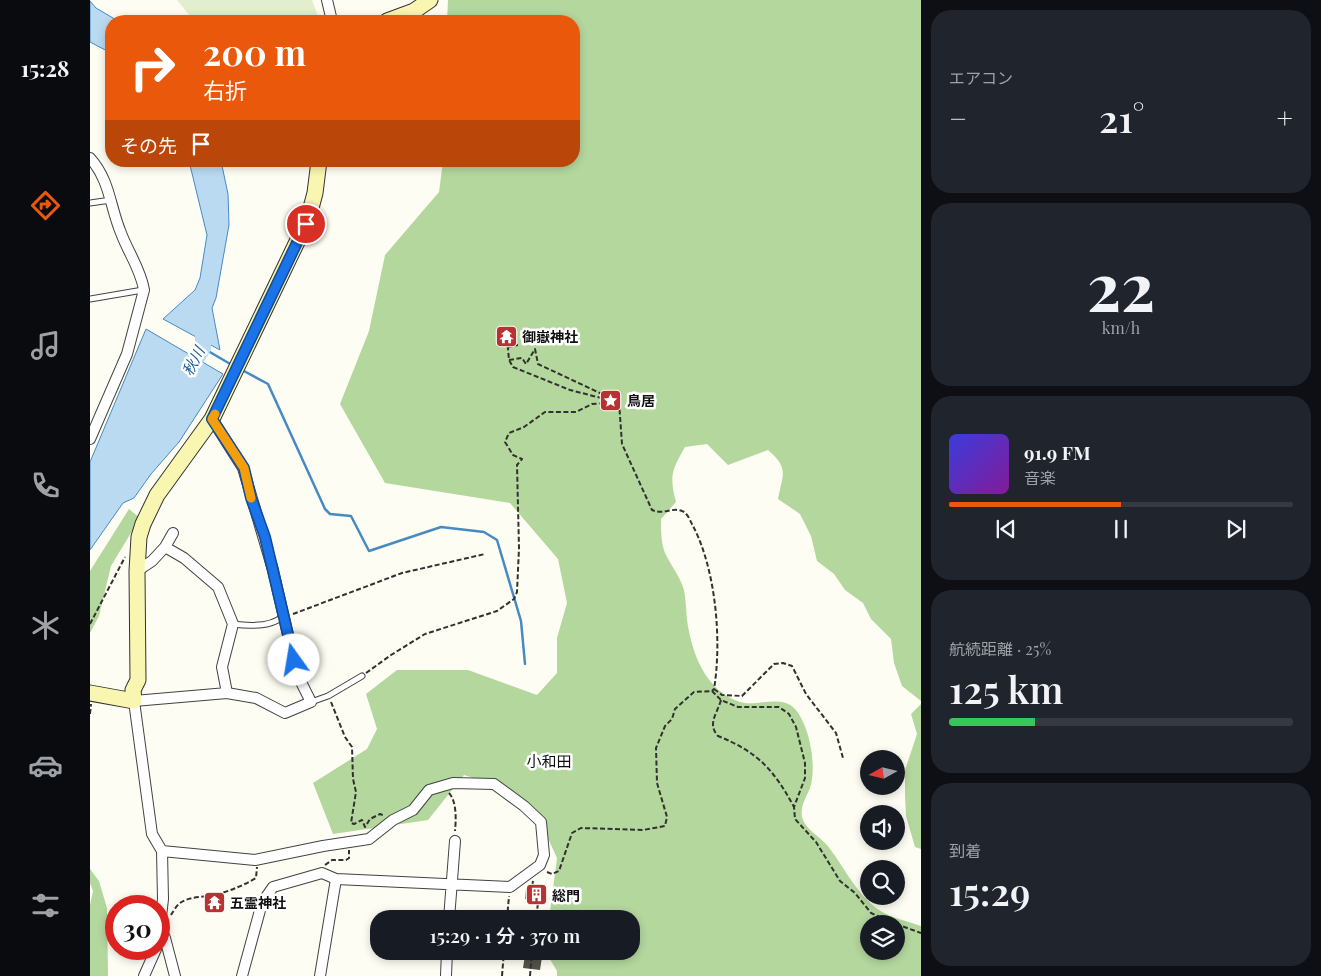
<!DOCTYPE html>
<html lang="ja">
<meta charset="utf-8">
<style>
:root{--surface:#171b24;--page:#20242c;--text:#f1f3f6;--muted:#9ea1a6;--line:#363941;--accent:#ea580c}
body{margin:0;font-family:"Playfair Display","Noto Sans JP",serif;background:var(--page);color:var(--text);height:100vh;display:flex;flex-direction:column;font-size:19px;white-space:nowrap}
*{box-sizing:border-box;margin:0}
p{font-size:16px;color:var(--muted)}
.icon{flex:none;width:28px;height:28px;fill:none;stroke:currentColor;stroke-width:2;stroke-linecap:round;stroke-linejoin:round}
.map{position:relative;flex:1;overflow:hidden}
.sheet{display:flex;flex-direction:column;gap:10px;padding:10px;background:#0d0f14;width:400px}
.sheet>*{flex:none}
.top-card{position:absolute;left:15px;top:15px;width:475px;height:152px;border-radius:20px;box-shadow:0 2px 8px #0003;background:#ea580c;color:#fff;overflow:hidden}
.needle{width:32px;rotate:262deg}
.tools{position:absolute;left:770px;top:750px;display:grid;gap:10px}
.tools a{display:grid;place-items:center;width:45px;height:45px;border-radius:50%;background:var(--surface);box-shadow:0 2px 8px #0003;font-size:25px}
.speed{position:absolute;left:15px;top:895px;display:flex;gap:10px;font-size:25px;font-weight:700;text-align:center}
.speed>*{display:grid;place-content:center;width:65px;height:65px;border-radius:50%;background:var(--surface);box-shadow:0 2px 8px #0003;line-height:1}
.speed .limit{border:8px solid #d22;background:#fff;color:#111}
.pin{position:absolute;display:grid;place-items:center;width:42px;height:42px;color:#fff;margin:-21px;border:2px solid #fff;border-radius:50%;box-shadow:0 1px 5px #0007}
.me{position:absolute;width:55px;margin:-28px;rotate:347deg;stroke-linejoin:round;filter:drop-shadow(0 0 4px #0008)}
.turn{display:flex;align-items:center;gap:18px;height:105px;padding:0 15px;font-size:22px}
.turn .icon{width:65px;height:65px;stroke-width:2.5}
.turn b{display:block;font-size:35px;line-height:42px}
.then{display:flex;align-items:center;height:48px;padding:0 15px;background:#0003;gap:10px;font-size:19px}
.big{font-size:38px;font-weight:600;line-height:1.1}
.sheet .tile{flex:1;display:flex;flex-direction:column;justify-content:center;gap:8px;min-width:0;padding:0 18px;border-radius:20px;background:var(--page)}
.sheet .dial{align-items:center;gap:0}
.dial b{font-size:65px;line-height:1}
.song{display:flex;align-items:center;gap:15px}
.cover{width:60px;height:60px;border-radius:8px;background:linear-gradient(135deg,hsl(240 70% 55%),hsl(290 70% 35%))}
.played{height:5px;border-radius:2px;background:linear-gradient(90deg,var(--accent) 50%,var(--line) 50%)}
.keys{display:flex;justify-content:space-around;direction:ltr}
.heat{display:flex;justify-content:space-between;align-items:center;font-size:28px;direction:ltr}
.charge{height:8px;border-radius:4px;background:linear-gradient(90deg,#34c759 25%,var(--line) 0)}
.trip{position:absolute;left:280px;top:910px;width:270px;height:50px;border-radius:20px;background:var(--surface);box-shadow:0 2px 8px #0003;font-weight:600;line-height:50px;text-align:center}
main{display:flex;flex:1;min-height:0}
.tab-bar{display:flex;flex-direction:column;width:90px;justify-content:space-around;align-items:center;background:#090b0e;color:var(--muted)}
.tab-bar .icon{width:35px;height:35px}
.tab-bar .active{color:var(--accent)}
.tab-bar b{font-size:22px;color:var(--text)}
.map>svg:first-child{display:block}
</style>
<main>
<nav class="tab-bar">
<b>15:28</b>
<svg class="icon active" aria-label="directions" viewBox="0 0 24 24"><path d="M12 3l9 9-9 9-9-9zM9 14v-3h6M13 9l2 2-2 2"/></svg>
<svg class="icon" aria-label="music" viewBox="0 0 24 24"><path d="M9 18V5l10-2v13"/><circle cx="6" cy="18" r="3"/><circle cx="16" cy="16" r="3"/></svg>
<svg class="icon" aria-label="phone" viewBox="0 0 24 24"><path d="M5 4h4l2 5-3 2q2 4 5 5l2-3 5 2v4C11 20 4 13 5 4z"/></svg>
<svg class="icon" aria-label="climate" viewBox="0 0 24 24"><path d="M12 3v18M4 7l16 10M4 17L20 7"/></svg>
<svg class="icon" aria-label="car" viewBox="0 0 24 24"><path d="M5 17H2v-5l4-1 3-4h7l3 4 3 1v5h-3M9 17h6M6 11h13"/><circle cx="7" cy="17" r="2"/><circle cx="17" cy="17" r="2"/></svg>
<svg class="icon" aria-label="filters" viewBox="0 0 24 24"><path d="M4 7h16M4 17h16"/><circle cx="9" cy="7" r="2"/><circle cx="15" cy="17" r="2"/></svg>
</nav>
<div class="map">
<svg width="831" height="976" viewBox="0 0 831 976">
<rect width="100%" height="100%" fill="#fefdf3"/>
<path fill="#b4d79e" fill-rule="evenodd" d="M358,0H831V701L812,686L804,663L801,639L781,619L773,603L755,590L744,574L727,561L721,536L710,514L688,499C693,474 699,468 678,450L638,465L617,444L595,447C582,470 579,475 586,502L571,519C571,530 571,543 575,553C581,566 590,576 594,590C596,600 596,611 597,620C602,654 615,690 650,702C666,707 692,694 705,709C720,726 727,767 720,788C716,797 710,807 712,817C715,829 729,836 737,845C754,866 765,893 789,910C801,918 817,921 831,926V976H467V971L455,951H541V919H459L467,858L445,810L415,788L374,775L338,820L243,834L223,783L277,749L287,729L276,694L307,670H378L447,695L467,673V638L477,603L468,559L420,503L295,483L250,404L279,331L295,255L349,192L353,161H484V21H357ZM779,924H806V951H779Z
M39,509L50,518L21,566L9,616L0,633V571Z
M831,704V849L825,847L816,816L815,797V770L827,734L821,714Z
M0,869L9,881L17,908L18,976H0V905L3,891L0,883Z"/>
<path fill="#e2efcf" d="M87,0H222L230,21H104Z"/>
<path fill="#badaf2" stroke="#468ac4" d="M0,1L6,8L28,21H21V53L0,42Z
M99,161H131L138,194L139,225L126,298L122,308L130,350L73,319L105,290L110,278L117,235Z
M56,329L133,374L89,442L61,474L44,498L33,503L0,550V462Z"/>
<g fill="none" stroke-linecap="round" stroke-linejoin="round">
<path stroke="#468ac4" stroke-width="2.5" d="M113,348L142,365
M152,370L178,384L235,509L240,514L261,516L279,551L351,527L394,532L407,540L431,621L435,664"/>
<path stroke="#badaf2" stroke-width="16" d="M95,377L113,348V319"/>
</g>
<path fill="#57514c" d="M436,889L456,891L455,901L435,899Z
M435,955L452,957L450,970L433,968Z"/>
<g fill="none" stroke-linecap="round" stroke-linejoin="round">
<defs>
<path id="lane" d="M0,203L21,200
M0,299L53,290
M143,624C158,626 182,627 193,616
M221,702L238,696L272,676"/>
<path id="street" d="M237,0L242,21
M0,158C20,180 20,207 31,233C38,252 51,270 54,290L37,354L0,439
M75,547L83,533
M47,571L62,561L75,547L94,558L128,587L143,624L132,667L137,693
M72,851L165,860L233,846L279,839L303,820L323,810L339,790L363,783L404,784L434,806L451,822L454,855L450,865L420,887L246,879L232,873L183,887L172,903L152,976
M359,919L365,841
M70,929L75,938L85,976
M69,934L73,899L72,851L62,834L44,701L137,693L166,698L195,713L221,702L207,674L183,570L153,468L122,419
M54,976L66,949
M230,976L246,879
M356,976L357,951"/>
<path id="secondary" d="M297,21L324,11L340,0
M0,693L44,701L43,690L48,680L47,571L49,537L53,524L67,495L122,419L218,219L225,193L229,161"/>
</defs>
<use href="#lane" stroke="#424242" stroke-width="7"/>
<use href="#street" stroke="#424242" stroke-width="12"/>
<use href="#secondary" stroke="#313131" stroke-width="17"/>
<path stroke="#313131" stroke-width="2" stroke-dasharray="5 2.5" stroke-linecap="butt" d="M417,338L419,360L423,367L480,390L523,401
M418,347L428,345
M419,360L432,358L436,364L445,349L448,364L529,402
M529,402L532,444L562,510C574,515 582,507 592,511C598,513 600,521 603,526C626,570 632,641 624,689L622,691
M203,614L312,573L395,554
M0,624L35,557
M276,673L301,655L335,634L407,611L424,599L427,592L429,548L427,465L432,459L423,455L415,442L419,433L434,427L455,412H486L502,404L529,402
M624,689L632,695L652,696L684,664L693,663L702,666L716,694L746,733L753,758
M631,700C627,714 617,724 628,736C668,752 684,770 704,807
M241,702L255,737L262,747L263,779L266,792L261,823L264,824L272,820L275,827L280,819L290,814L295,816
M0,714L1,704
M359,793C367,802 366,820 365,831
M235,865L242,860H256L259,858V850
M457,872L462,874L469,871L482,833L491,828L553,830L575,826L577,817L567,783L566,748L575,726L582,719L585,709L604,692L622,691L631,700L648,707H689L699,714L706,727L715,763V778L704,807L705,819L726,842L750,881L765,893L781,913L805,924
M443,881L440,902L448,903L446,919
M81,915C83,912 86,906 90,903C101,895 119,898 132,893C144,889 154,885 166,878L167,867
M417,919L419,896
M806,924L831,933
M412,976L414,951
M440,976L442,951"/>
<use href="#lane" stroke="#fff" stroke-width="5"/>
<use href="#street" stroke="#fff" stroke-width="10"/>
<use href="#secondary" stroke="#f9f6b2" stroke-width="15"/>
</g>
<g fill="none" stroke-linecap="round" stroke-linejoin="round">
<defs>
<path id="route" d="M204,660L175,537L161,498L154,468L122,419L216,224"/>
</defs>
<use href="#route" stroke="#114b97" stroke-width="12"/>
<use href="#route" stroke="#1a73e8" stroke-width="9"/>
<path stroke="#f59e0b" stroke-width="9" d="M125,414L122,419L154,468L161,498"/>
</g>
<defs>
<symbol id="temple-square" viewBox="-11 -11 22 22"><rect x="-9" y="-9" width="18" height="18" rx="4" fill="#b73230" stroke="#fff"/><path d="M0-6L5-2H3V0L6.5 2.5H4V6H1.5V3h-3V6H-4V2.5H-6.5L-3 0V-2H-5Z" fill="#fff"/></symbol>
<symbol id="sight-square" viewBox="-11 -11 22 22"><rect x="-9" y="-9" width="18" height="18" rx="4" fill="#b73230" stroke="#fff"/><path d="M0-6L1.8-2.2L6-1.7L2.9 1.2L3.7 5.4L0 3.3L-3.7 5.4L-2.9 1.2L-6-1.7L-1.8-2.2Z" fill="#fff"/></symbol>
<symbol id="building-square" viewBox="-11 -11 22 22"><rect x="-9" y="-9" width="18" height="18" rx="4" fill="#b73230" stroke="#fff"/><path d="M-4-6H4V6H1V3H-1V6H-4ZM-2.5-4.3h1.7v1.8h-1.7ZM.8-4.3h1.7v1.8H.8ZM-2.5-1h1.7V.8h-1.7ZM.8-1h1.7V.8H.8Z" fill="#fff"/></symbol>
</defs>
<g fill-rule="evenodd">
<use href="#temple-square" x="404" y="324" width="25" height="25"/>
<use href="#sight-square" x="508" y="388" width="25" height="25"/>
<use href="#building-square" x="434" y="882" width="25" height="25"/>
<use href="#temple-square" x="112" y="890" width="25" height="25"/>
</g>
<g text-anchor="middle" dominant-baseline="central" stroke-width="5" stroke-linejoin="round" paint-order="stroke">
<g font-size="14" font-weight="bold" fill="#0f0f0f" stroke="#fff" text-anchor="start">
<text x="432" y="336">御嶽神社</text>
<text x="537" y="400">鳥居</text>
<text x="462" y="895">総門</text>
<text x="140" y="902">五霊神社</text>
</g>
<g font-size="15" font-style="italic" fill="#205d9a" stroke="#fff">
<text transform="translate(103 361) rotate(-63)">秋川</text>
</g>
<g font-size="15" fill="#0f0f0f" stroke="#fff">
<text x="459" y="761">小和田</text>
</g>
</g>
</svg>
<div class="tools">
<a><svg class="needle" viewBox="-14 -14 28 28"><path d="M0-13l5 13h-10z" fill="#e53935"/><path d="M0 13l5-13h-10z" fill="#9ea1a6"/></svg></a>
<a><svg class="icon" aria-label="sound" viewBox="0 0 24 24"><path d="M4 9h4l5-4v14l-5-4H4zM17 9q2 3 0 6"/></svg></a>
<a><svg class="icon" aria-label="search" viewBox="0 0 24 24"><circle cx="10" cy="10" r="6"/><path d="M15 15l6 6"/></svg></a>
<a><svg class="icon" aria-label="layers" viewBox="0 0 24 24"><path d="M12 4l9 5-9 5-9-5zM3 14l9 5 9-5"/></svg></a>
</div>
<div class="speed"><div class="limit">30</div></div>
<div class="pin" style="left:216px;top:224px;background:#d93025"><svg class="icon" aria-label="arrive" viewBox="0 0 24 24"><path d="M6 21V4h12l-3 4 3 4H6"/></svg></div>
<svg class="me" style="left:204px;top:660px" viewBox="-20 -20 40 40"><circle r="19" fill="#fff"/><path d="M0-13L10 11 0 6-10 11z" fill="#1a73e8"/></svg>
<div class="trip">15:29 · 1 分 · 370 m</div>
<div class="top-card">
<div class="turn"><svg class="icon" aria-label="right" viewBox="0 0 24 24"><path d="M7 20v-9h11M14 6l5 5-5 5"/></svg><div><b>200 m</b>右折</div></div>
<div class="then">その先<svg class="icon" aria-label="arrive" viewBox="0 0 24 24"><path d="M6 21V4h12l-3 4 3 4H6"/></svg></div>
</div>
</div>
<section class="sheet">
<div class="tile"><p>エアコン</p>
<div class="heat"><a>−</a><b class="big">21°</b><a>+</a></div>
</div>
<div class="tile dial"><b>22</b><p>km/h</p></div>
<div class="tile">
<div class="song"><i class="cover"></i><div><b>91.9 FM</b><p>音楽</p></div></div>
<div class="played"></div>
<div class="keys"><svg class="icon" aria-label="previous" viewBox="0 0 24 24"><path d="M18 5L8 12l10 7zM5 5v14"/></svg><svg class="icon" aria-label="pause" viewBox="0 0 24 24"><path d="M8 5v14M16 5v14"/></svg><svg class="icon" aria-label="next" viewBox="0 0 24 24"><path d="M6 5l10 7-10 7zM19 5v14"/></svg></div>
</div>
<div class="tile"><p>航続距離 · 25%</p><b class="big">125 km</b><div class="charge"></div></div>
<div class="tile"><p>到着</p><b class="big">15:29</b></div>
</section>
</main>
